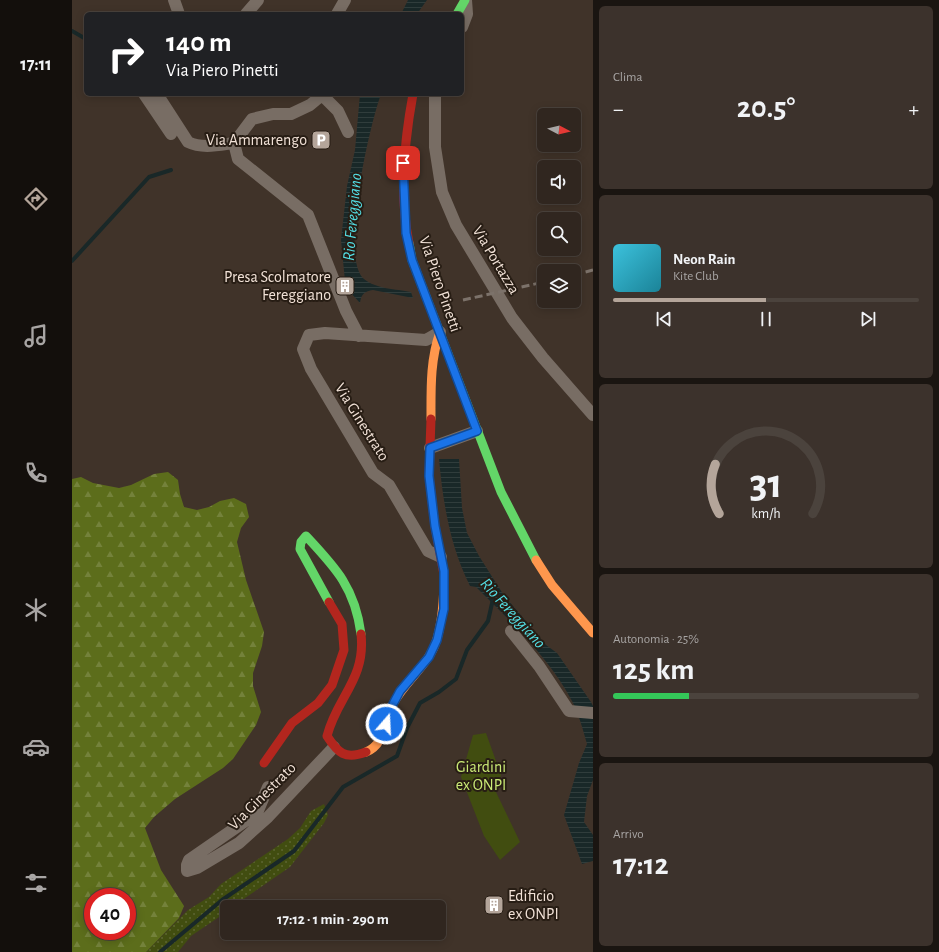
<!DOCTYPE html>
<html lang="it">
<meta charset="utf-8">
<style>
:root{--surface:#30261f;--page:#3c322c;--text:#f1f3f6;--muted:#a8a5a4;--line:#4b433d;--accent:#b4a59a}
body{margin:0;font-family:"Alegreya Sans",sans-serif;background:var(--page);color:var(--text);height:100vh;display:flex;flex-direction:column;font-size:15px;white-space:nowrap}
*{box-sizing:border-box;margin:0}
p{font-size:13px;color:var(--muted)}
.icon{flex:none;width:22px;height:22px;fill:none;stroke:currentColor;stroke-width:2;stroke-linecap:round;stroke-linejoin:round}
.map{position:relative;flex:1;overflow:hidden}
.drawer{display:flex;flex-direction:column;gap:6px;padding:6px;background:#1a1511;width:346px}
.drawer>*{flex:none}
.top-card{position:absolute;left:12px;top:12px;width:380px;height:84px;border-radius:6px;box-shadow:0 2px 10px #0003,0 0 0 1px var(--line);background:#202124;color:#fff;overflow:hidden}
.needle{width:26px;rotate:97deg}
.buttons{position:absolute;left:465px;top:108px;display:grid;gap:8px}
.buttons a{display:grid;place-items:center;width:44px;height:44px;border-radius:6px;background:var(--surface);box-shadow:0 2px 10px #0003,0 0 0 1px var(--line);font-size:20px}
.speed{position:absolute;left:12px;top:888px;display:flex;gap:8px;font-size:20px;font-weight:700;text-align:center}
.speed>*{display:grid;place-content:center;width:52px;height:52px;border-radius:50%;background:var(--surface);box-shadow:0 2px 10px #0003,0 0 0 1px var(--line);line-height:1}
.speed .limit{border:6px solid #d22;background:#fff;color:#111}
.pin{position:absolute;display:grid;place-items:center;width:34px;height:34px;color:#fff;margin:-17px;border-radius:8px;box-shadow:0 2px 6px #0006}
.me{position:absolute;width:44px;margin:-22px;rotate:19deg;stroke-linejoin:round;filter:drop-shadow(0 0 3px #0008)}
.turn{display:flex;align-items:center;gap:14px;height:84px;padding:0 16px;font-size:18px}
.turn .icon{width:52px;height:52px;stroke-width:2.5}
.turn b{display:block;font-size:28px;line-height:34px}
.big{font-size:30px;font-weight:700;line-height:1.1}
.drawer .widget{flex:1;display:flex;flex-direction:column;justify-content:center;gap:6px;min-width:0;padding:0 14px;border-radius:6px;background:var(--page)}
.drawer .dial{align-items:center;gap:0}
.dial svg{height:104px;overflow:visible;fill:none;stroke:var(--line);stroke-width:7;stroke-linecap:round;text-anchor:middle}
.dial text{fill:var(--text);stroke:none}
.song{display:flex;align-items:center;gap:12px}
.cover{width:48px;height:48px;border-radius:6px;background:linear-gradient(135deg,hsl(190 70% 55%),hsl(190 70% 35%))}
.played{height:4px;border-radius:2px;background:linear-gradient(90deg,var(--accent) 50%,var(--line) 50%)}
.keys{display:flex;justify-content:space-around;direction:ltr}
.heat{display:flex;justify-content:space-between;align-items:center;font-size:22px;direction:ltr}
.charge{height:6px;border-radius:3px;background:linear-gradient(90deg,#34c759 25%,var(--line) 0)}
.trip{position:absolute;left:148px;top:900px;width:226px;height:40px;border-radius:6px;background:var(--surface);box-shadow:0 2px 10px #0003,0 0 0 1px var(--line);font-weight:700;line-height:40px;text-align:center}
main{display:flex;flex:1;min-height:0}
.tabs{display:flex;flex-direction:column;width:72px;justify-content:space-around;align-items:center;background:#130f0c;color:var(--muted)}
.tabs .icon{width:28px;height:28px}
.tabs .on{color:var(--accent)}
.tabs b{font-size:18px;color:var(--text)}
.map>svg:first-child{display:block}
</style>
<main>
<nav class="tabs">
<b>17:11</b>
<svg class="icon on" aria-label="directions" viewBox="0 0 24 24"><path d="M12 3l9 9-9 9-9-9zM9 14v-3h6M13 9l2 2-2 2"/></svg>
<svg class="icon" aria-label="music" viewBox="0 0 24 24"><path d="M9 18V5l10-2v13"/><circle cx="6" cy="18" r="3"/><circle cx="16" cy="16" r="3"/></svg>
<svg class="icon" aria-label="phone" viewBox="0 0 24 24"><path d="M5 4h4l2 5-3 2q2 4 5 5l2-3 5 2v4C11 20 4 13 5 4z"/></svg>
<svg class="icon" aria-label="climate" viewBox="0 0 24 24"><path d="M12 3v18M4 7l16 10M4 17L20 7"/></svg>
<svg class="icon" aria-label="car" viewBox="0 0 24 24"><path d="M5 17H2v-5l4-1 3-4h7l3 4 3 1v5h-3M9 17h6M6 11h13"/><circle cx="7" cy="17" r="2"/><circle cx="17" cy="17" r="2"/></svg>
<svg class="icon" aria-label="filters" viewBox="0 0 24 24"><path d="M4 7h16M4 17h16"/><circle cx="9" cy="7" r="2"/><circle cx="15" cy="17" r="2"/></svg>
</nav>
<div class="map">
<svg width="521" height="952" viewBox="0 0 521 952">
<defs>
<pattern id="grass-dots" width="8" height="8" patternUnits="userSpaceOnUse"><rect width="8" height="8" fill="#414d10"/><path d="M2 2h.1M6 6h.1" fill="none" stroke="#5d6632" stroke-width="1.8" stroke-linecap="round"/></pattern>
<pattern id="forest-firs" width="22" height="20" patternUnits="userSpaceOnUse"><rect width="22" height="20" fill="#5c6d1b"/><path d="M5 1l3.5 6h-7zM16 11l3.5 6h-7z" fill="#74823b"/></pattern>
<pattern id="water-rules" width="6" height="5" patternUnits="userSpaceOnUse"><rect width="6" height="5" fill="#192828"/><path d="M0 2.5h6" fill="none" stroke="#303d3c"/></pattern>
</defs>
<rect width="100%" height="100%" fill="#403329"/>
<path fill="url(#grass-dots)" d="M252,804L256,815L252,823L218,867L160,907H155L153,913L119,936L106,952H74L116,910L137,897L149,884L216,839L228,828L239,811Z"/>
<path fill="url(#forest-firs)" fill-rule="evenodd" d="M96,472L106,480L108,494L112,507L125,510L137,507L148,501L162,498L174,504L177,517L169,528L165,542L174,580L192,632L190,646L181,673V686L189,712L184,725L161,759L151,768L103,799L82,817L73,828L89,870L112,906L107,918L74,952H0V479L9,477L21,483L47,488L59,485L82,474ZM21,897H55V931H21Z"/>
<path fill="#414d10" d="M414,733L429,775L424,792L448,842L428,860L412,836L389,777L401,735Z"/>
<path fill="url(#water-rules)" d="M336,0H355L345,14H329Z
M288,94H309C298,124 267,258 292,279C304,289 324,289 339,292L341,298L301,290C293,291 289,294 288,303L278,292L273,281L269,240L275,186L283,150Z
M367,459H387L390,508L395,533L407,556L431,594L474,645L485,653L519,702L521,706V780L515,796L512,822L521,835V861L510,864L492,815L507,763L515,744C511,730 507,714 500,701C477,657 438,621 404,587L398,586C378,546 371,503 367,459Z"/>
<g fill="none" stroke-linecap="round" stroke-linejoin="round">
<path stroke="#192828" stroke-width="4" d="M0,31L14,39
M0,261L77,177L99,170
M88,952L150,900L222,851L271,787L325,756L335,728L348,703L367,692L384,679L395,650L416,621L421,599"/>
<path stroke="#786d64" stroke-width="12" d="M102,0L107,14
M174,14L186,0
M265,14L273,0
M390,27L395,14L394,0
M72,94L99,134
M85,94L116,142C130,149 147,145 162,143L180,119L201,114H219L238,105L250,95
M363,94V147L370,192L384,225L440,318L471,358L521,415
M250,95L266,111L276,132
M162,143L166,159L236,215L274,311L287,336
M368,332L354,340L253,333L237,335L231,349L239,369L301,473L317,485L356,551L369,557
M358,448L405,431
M439,631L467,666L497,711L521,713
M196,787L185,813L117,860L115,865V871L125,868L167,843L196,817L262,747"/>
<path stroke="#63d668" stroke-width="9" d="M385,14L393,0
M337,243L340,260L429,492L464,560
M257,602L228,549L229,542L234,536C264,568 283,588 289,634"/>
<path stroke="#ff974d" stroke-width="9" d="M359,419C359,389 358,360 368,332
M464,560L480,585L521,633
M294,752C313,745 313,720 321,704C333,681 358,664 365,639C371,618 372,597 372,575"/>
<path stroke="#b3261e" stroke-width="9" d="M337,243C327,194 332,143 341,94
M359,419L357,476L363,527L372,575
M289,634C294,679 265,697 255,736C266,753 273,760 294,752
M192,763L220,723L246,703L260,685L272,650L270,624L257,602"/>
<path stroke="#7c726a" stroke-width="3" stroke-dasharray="8 4" stroke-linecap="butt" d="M502,275L521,270
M391,300L472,282"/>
</g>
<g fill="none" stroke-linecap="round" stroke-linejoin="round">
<defs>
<path id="route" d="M314,724L321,704L328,691L357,657L365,640L372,609V571L363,526L357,476L358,448L405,431L340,260L334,233L331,163"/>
</defs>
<use href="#route" stroke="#114b97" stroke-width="10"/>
<use href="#route" stroke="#1a73e8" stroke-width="7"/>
</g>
<defs>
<symbol id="parking-square" viewBox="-11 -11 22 22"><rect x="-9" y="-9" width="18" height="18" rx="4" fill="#b4a59a" stroke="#271d14"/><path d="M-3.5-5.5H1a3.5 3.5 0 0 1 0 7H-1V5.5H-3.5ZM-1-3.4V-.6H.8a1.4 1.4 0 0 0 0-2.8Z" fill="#fff"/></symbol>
<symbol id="building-square" viewBox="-11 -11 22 22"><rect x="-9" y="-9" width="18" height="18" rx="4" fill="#b4a59a" stroke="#271d14"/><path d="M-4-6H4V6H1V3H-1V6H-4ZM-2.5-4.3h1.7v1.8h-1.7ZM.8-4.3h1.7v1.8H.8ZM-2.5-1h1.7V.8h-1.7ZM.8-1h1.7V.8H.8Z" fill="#fff"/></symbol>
</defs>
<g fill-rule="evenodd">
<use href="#parking-square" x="238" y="129" width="22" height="22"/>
<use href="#building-square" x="262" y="275" width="22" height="22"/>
<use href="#building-square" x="411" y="894" width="22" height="22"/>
</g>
<g text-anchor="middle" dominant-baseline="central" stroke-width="4" stroke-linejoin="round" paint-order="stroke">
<g font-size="16" fill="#f2e2d7" stroke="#271d14" text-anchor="end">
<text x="235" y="140">Via Ammarengo</text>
<text x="259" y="277">Presa Scolmatore<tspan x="259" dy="18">Fereggiano</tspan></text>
<text x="436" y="896" text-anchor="start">Edificio<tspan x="436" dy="18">ex ONPI</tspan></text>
</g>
<g font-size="16" fill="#f2e2d7" stroke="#271d14">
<text transform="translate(424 260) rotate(59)">Via Portazza</text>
<text transform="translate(368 284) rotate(71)">Via Piero Pinetti</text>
<text transform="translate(290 422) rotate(58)">Via Ginestrato</text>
<text transform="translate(190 796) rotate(-45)">Via Ginestrato</text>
</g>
<g font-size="16" fill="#caea76" stroke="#271d14">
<text x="409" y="767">Giardini<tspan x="409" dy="18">ex ONPI</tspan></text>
</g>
<g font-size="17" font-style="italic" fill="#53dee4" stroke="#271d14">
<text transform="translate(280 217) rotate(-85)">Rio Fereggiano</text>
<text transform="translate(441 613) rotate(48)">Rio Fereggiano</text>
</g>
</g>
</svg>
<div class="buttons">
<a><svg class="needle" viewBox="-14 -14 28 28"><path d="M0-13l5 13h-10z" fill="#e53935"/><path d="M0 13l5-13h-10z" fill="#a8a5a4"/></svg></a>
<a><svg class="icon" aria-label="sound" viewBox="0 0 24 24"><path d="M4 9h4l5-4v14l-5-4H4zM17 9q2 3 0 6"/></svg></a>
<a><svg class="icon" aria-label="search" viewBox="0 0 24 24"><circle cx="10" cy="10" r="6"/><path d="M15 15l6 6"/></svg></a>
<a><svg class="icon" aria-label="layers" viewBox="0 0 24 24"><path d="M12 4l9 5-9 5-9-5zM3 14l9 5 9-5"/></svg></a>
</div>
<div class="speed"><div class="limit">40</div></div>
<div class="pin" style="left:331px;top:163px;background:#d93025"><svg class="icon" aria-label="arrive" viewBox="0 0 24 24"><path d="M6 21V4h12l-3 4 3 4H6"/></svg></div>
<svg class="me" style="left:314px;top:724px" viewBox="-20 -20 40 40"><circle r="17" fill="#1a73e8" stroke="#fff" stroke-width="3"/><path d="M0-11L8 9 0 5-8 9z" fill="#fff"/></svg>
<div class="trip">17:12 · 1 min · 290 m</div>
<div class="top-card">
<div class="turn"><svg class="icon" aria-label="right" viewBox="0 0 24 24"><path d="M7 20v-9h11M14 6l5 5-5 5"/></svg><div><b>140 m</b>Via Piero Pinetti</div></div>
</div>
</div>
<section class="drawer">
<div class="widget"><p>Clima</p>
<div class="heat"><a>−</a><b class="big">20.5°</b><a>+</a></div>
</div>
<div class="widget">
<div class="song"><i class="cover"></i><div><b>Neon Rain</b><p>Kite Club</p></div></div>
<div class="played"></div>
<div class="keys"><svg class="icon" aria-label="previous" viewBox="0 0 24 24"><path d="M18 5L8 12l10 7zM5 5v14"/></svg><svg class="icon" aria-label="pause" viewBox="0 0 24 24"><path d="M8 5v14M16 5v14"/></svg><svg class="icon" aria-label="next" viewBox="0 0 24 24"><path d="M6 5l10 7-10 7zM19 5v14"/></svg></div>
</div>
<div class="widget dial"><svg viewBox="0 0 100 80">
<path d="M14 69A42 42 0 1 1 86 69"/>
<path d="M14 69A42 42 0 0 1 11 31" stroke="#b4a59a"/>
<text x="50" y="56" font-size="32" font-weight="700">31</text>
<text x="50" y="72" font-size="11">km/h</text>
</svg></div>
<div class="widget"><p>Autonomia · 25%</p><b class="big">125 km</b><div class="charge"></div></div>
<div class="widget"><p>Arrivo</p><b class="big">17:12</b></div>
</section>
</main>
